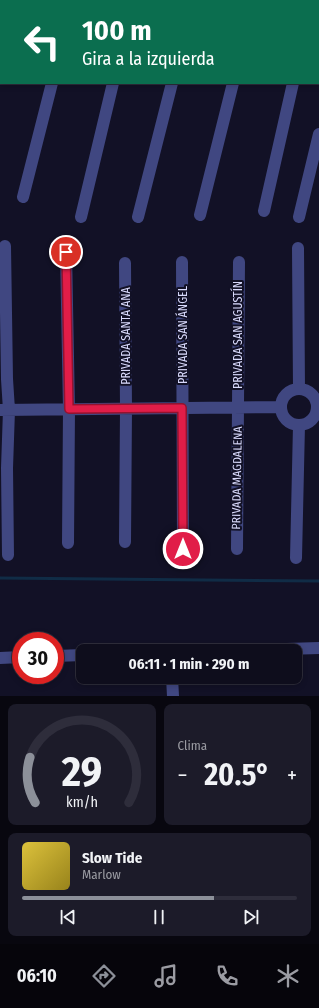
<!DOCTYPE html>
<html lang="es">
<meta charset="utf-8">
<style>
:root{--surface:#0e0d1c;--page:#1c1b29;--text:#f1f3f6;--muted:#9b9ca3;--line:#2e2d3b;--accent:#8c9099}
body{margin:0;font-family:"Fira Sans Condensed",sans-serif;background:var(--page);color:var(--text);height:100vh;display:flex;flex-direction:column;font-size:15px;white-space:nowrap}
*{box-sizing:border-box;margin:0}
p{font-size:13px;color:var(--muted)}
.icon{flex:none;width:22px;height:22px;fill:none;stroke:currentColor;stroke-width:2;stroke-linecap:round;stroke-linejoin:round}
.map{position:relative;height:696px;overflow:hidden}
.panel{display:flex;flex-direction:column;gap:8px;padding:8px;background:#08070f;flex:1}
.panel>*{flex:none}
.banner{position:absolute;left:0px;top:0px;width:319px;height:84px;box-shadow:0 2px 6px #0003,0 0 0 1px var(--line);background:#0b6e4f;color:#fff;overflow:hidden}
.speed{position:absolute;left:12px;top:632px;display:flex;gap:8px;font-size:20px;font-weight:700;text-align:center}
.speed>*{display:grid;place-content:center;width:52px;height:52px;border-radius:50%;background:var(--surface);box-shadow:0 2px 6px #0003,0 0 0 1px var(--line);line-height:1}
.speed .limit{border:6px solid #d22;background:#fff;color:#111}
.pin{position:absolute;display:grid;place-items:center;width:34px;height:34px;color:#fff;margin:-17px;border:2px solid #fff;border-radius:50%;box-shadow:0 1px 4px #0007}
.me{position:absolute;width:44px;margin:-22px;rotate:0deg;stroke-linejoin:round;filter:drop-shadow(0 0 3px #0008)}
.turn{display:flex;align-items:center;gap:14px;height:84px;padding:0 16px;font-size:18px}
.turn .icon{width:52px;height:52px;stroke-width:2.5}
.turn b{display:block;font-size:28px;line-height:34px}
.big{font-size:30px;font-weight:700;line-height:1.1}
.panel .card{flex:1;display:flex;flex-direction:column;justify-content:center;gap:6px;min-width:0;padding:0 14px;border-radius:8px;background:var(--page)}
.panel .dial{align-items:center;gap:0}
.dial svg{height:104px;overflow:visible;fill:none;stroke:var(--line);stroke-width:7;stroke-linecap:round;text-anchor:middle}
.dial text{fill:var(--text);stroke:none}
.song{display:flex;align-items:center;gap:12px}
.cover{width:48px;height:48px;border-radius:6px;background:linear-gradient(135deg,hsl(50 70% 55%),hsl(50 70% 35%))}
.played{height:4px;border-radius:2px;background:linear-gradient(90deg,var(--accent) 70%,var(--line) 70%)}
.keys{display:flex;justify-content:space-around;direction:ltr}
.heat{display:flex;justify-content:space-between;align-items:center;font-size:22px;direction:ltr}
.panel .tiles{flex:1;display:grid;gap:8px;grid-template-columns:1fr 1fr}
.card:last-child{grid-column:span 2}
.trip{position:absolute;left:76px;top:644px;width:226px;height:40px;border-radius:8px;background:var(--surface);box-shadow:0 2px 6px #0003,0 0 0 1px var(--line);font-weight:700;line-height:40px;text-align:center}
.tab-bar{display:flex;height:64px;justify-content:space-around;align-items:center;background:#06050b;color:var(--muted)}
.tab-bar .icon{width:28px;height:28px}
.tab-bar .active{color:var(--accent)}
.tab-bar b{font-size:18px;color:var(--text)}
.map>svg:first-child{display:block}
</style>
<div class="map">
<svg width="319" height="696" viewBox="0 0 319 696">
<rect width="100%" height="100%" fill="#121126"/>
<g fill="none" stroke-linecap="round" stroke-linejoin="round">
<path stroke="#102c46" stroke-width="3" d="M0,578L319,581"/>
<path stroke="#404781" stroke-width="12" d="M41,1L42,0
M103,1L104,0
M167,1V0
M228,1V0
M288,1V0
M0,46L1,43
M318,58H319
M23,197L52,83
M264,211L293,83
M200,215L233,83
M81,217L113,83
M138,217L172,83
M299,217L319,134
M5,246L7,379L9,410L7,468L8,555
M298,248L299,389
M66,252L69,409L68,543
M182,262L183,549
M281 407a18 18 0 1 1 36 0a18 18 0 1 1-36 0Z
M0,410L281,407
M125,542L126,409L125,263
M237,549L239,262
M296,558L299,425
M217,651L319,648
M55,656L83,655
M0,658L21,657
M172,677L173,696"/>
</g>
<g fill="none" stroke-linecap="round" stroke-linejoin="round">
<defs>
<path id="route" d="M66,252L69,409L182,408L183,549"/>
</defs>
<use href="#route" stroke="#92132f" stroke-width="10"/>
<use href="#route" stroke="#e11d48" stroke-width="7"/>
</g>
<g text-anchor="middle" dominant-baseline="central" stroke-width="4" stroke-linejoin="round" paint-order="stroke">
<g font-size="12" fill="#d9dafc" stroke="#121126">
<text transform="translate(183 335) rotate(-90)">PRIVADA SAN ÁNGEL</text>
<text transform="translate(238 335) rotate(-90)">PRIVADA SAN AGUSTÍN</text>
<text transform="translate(126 336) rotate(-90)">PRIVADA SANTA ANA</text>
<text transform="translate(237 478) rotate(-89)">PRIVADA MAGDALENA</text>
</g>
</g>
</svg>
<div class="speed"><div class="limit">30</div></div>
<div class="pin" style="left:66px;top:252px;background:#d93025"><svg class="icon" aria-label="arrive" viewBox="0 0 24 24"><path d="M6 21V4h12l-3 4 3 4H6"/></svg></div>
<svg class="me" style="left:183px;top:549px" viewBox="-20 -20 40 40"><circle r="17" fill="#e11d48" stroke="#fff" stroke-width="3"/><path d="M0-11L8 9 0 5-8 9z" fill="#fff"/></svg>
<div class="trip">06:11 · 1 min · 290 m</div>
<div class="banner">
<div class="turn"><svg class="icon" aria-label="left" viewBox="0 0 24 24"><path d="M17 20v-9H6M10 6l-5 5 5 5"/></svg><div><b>100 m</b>Gira a la izquierda</div></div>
</div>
</div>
<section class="panel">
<div class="tiles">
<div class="card dial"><svg viewBox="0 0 100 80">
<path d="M14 69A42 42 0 1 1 86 69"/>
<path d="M14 69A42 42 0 0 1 10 34" stroke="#8c9099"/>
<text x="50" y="56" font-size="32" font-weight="700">29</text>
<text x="50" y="72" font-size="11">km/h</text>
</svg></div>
<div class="card"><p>Clima</p>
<div class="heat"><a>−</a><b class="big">20.5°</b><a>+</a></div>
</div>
<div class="card">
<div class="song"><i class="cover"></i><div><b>Slow Tide</b><p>Marlow</p></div></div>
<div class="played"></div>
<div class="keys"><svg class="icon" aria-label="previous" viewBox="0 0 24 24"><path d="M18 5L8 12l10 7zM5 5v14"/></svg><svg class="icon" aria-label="pause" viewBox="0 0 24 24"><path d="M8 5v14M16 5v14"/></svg><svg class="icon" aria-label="next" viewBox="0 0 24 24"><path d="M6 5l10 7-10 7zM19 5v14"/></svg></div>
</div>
</div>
</section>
<nav class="tab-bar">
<b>06:10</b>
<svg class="icon active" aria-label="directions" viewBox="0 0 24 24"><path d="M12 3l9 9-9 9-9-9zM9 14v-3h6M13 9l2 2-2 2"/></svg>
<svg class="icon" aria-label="music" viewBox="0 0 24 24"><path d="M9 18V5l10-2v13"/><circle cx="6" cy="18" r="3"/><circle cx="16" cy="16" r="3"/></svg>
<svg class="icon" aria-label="phone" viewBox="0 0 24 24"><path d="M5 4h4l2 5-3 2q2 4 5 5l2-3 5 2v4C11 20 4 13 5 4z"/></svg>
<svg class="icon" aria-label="climate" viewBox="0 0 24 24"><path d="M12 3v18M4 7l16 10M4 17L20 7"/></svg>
</nav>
